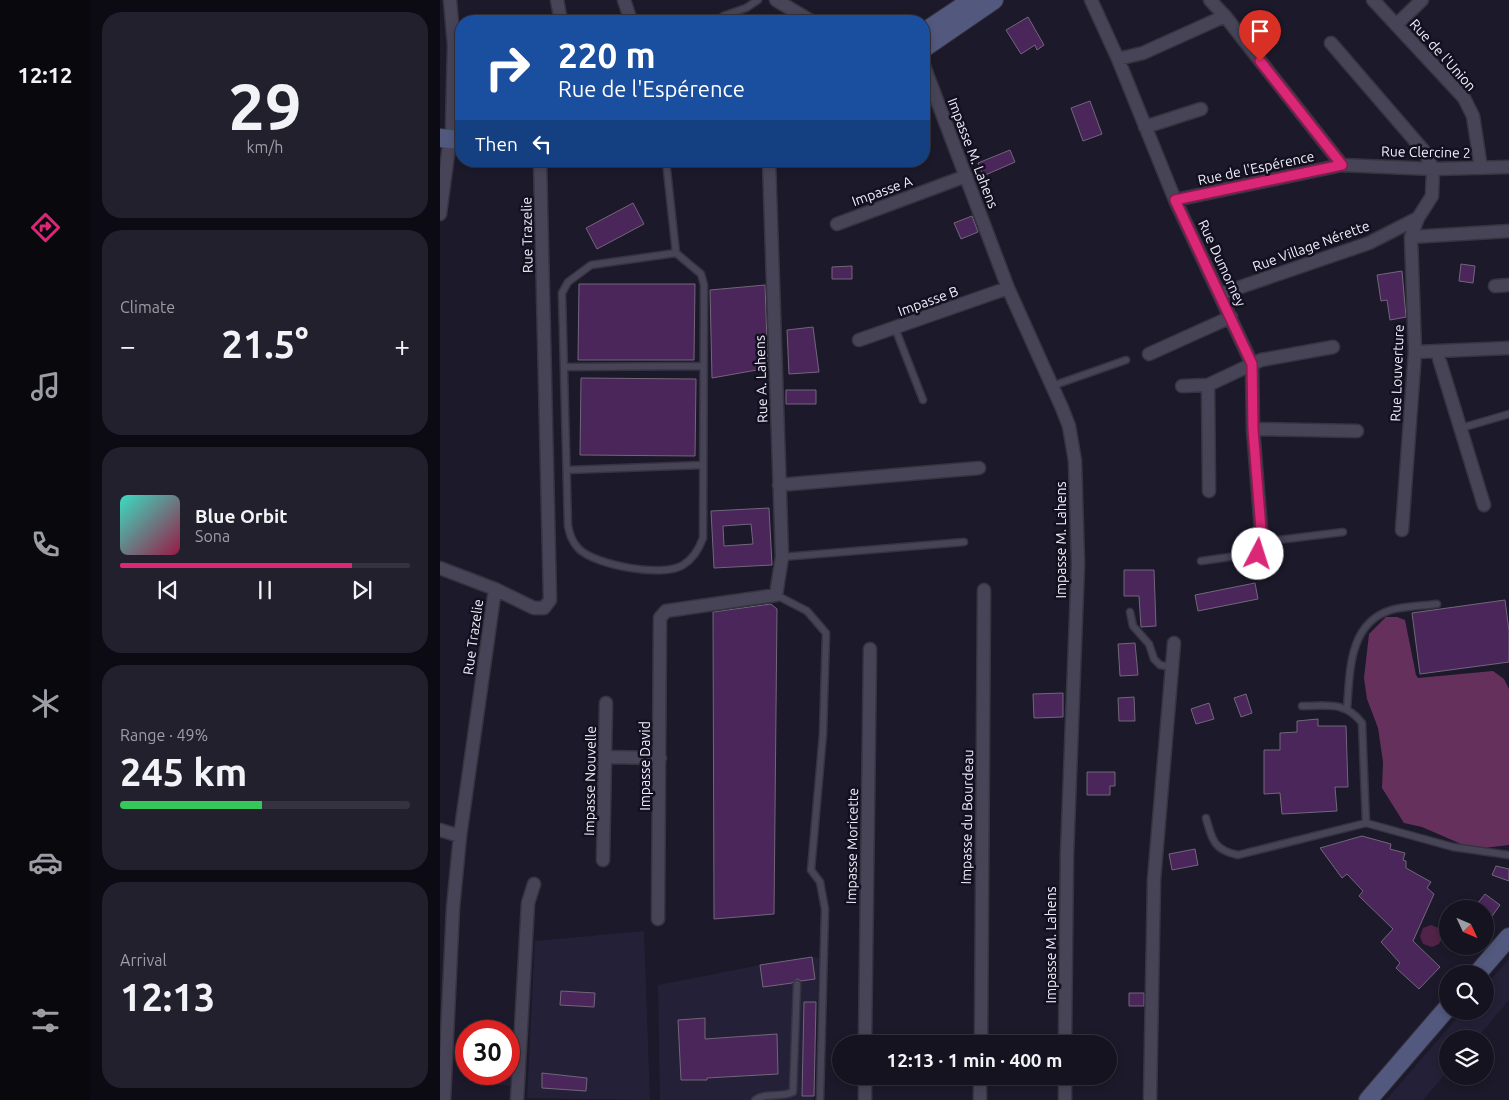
<!DOCTYPE html>
<meta charset="utf-8">
<style>
:root{--surface:#151320;--page:#22202d;--text:#f1f3f6;--muted:#9d9ea5;--line:#34323e;--accent:#db2777}
body{margin:0;font-family:Ubuntu,sans-serif;background:var(--page);color:var(--text);height:100vh;display:flex;flex-direction:column;font-size:19px;white-space:nowrap}
*{box-sizing:border-box;margin:0}
p{font-size:16px;color:var(--muted)}
.icon{flex:none;width:28px;height:28px;fill:none;stroke:currentColor;stroke-width:2;stroke-linecap:round;stroke-linejoin:round}
.map{position:relative;flex:1;overflow:hidden}
.details{display:flex;flex-direction:column;gap:12px;padding:12px;background:#0c0a12;width:350px}
.details>*{flex:none}
.hud{position:absolute;left:15px;top:15px;width:475px;height:152px;border-radius:20px;box-shadow:0 2px 8px #0003,0 0 0 1px var(--line);background:#1a4fa0;color:#fff;overflow:hidden}
.needle{width:32px;rotate:134deg}
.controls{position:absolute;left:999px;top:900px;display:grid;gap:10px}
.controls a{display:grid;place-items:center;width:55px;height:55px;border-radius:50%;background:var(--surface);box-shadow:0 2px 8px #0003,0 0 0 1px var(--line);font-size:25px}
.speed{position:absolute;left:15px;top:1020px;display:flex;gap:10px;font-size:25px;font-weight:700;text-align:center}
.speed>*{display:grid;place-content:center;width:65px;height:65px;border-radius:50%;background:var(--surface);box-shadow:0 2px 8px #0003,0 0 0 1px var(--line);line-height:1}
.speed .limit{border:8px solid #d22;background:#fff;color:#111}
.pin{position:absolute;display:grid;place-items:center;width:42px;height:42px;color:#fff;margin:-51px -21px;border-radius:50% 50% 50% 0;rotate:-45deg;box-shadow:0 0 5px #0007}
.pin .icon{rotate:45deg}
.me{position:absolute;width:55px;margin:-28px;rotate:5deg;stroke-linejoin:round;filter:drop-shadow(0 0 4px #0008)}
.turn{display:flex;align-items:center;gap:18px;height:105px;padding:0 20px;font-size:22px}
.turn .icon{width:65px;height:65px;stroke-width:2.5}
.turn b{display:block;font-size:35px;line-height:42px}
.then{display:flex;align-items:center;height:48px;padding:0 20px;background:#0003;gap:10px;font-size:19px}
.big{font-size:38px;font-weight:700;line-height:1.1}
.details .tile{flex:1;display:flex;flex-direction:column;justify-content:center;gap:8px;min-width:0;padding:0 18px;border-radius:20px;background:var(--page)}
.details .dial{align-items:center;gap:0}
.dial b{font-size:65px;line-height:1}
.song{display:flex;align-items:center;gap:15px}
.cover{width:60px;height:60px;border-radius:8px;background:linear-gradient(135deg,hsl(170 70% 55%),hsl(340 70% 35%))}
.played{height:5px;border-radius:2px;background:linear-gradient(90deg,var(--accent) 80%,var(--line) 80%)}
.keys{display:flex;justify-content:space-around;direction:ltr}
.heat{display:flex;justify-content:space-between;align-items:center;font-size:28px;direction:ltr}
.charge{height:8px;border-radius:4px;background:linear-gradient(90deg,#34c759 49%,var(--line) 0)}
.trip{position:absolute;left:392px;top:1035px;width:285px;height:50px;border-radius:25px;background:var(--surface);box-shadow:0 2px 8px #0003,0 0 0 1px var(--line);font-weight:700;line-height:50px;text-align:center}
main{display:flex;flex:1;min-height:0}
.dock{display:flex;flex-direction:column;width:90px;justify-content:space-around;align-items:center;background:#08080d;color:var(--muted)}
.dock .icon{width:35px;height:35px}
.dock .selected{color:var(--accent)}
.dock b{font-size:22px;color:var(--text)}
.map>svg:first-child{display:block}
</style>
<main>
<nav class="dock">
<b>12:12</b>
<svg class="icon selected" aria-label="directions" viewBox="0 0 24 24"><path d="M12 3l9 9-9 9-9-9zM9 14v-3h6M13 9l2 2-2 2"/></svg>
<svg class="icon" aria-label="music" viewBox="0 0 24 24"><path d="M9 18V5l10-2v13"/><circle cx="6" cy="18" r="3"/><circle cx="16" cy="16" r="3"/></svg>
<svg class="icon" aria-label="phone" viewBox="0 0 24 24"><path d="M5 4h4l2 5-3 2q2 4 5 5l2-3 5 2v4C11 20 4 13 5 4z"/></svg>
<svg class="icon" aria-label="climate" viewBox="0 0 24 24"><path d="M12 3v18M4 7l16 10M4 17L20 7"/></svg>
<svg class="icon" aria-label="car" viewBox="0 0 24 24"><path d="M5 17H2v-5l4-1 3-4h7l3 4 3 1v5h-3M9 17h6M6 11h13"/><circle cx="7" cy="17" r="2"/><circle cx="17" cy="17" r="2"/></svg>
<svg class="icon" aria-label="filters" viewBox="0 0 24 24"><path d="M4 7h16M4 17h16"/><circle cx="9" cy="7" r="2"/><circle cx="15" cy="17" r="2"/></svg>
</nav>
<section class="details">
<div class="tile dial"><b>29</b><p>km/h</p></div>
<div class="tile"><p>Climate</p>
<div class="heat"><a>−</a><b class="big">21.5°</b><a>+</a></div>
</div>
<div class="tile">
<div class="song"><i class="cover"></i><div><b>Blue Orbit</b><p>Sona</p></div></div>
<div class="played"></div>
<div class="keys"><svg class="icon" aria-label="previous" viewBox="0 0 24 24"><path d="M18 5L8 12l10 7zM5 5v14"/></svg><svg class="icon" aria-label="pause" viewBox="0 0 24 24"><path d="M8 5v14M16 5v14"/></svg><svg class="icon" aria-label="next" viewBox="0 0 24 24"><path d="M6 5l10 7-10 7zM19 5v14"/></svg></div>
</div>
<div class="tile"><p>Range · 49%</p><b class="big">245 km</b><div class="charge"></div></div>
<div class="tile"><p>Arrival</p><b class="big">12:13</b></div>
</section>
<div class="map">
<svg width="1069" height="1100" viewBox="0 0 1069 1100">
<rect width="100%" height="100%" fill="#1c192a"/>
<path fill="#242037" d="M204,931L210,1100L87,1098L95,941Z
M372,957L379,958L374,1100H220L218,985L320,965Z
M1069,959V1000L1036,1039H1008L1007,1072L983,1100H946L1023,1011H1045V986Z
M69,1054H73L70,1086L53,1084L54,1074H69Z"/>
<path fill="#512348" d="M991,925L999,928L1003,936L999,944L992,947L983,944L980,936L983,928Z"/>
<path fill="#66305c" d="M946,617H957L965,620L976,675L978,678L1053,671L1064,679L1069,689V845L1044,848L1028,847L982,827L964,823L942,788L943,762L938,728L927,699L924,678L929,634Z"/>
<path fill="#4a265b" stroke="#726679" fill-rule="evenodd" d="M588,17L604,45L597,50L595,45L581,54L566,30Z
M650,101L662,134L643,141L631,108Z
M570,150L575,162L543,176L538,163Z
M193,203L204,224L157,249L146,228Z
M532,216L538,232L521,239L514,223Z
M1021,264L1035,266L1033,283L1019,281Z
M412,266V279H392V267Z
M962,271L966,317L950,320L947,300L941,301L937,275Z
M139,284H255L254,360H138Z
M325,285L328,368L272,378L270,290Z
M373,327L379,372L349,374L347,330Z
M141,378L256,379L255,456L140,455Z
M346,390H376V404H346Z
M329,508L332,565L274,568L271,511ZM311,524L313,544L284,546L283,526Z
M684,570H714L716,626L701,627L699,596H684Z
M815,583L818,599L758,611L755,595Z
M1065,600L1069,631V662L980,674L972,613Z
M331,604L337,609L334,914L274,919L273,612Z
M695,643L698,675L680,676L678,644Z
M623,693V717L594,718L593,694Z
M806,694L812,713L801,717L794,698Z
M694,697L695,721H679L678,698Z
M769,703L774,719L756,724L751,709Z
M878,719V726H906L908,787H895L897,811L842,814L840,793L824,794V750H840V733L857,732V721Z
M647,772H675V786H670V795H647Z
M922,836L951,844L950,849L965,853L963,860L966,861V868L991,882L987,888L994,894L973,941L1000,967L979,989L956,968L960,963L941,942L953,929L919,896L923,891L907,874L902,878L880,848Z
M755,849L758,865L732,870L729,854Z
M1056,866L1069,869V881L1052,875Z
M1045,894L1060,905L1045,926V909H1033Z
M372,957L375,979L361,981L357,979L352,983L323,987L320,965Z
M121,991L155,993L154,1007L120,1005Z
M689,993H704V1006H689Z
M364,1002H376L374,1096H362Z
M265,1018V1039L337,1034L338,1074L267,1078V1080H241L238,1020Z
M102,1073L147,1078L146,1091L102,1088Z"/>
<g fill="none" stroke-linecap="round" stroke-linejoin="round">
<defs>
<path id="service" d="M283,16L306,8L318,0
M226,161L236,253L261,274L264,285L263,538C259,549 253,559 243,565C223,578 155,565 139,549C132,542 130,535 128,526L122,293L128,282L151,265L236,253
M455,328L483,400
M124,367L263,366
M612,386L686,360
M1021,428L1069,414
M128,470L263,465
M822,542L903,532
M342,557L524,542
M761,561L818,553
M336,595L367,611L386,633L383,734L371,870L380,882L385,909L380,1100
M690,612L693,626L709,644L714,659L720,665L731,667
M862,706C887,706 905,701 922,723L926,823
M907,709C910,673 908,623 951,610C965,606 982,606 997,604
M766,818C772,840 774,850 798,855L926,823L1013,847L1069,855
M315,1100C325,1092 341,1098 353,1092L357,984"/>
<path id="minor" d="M10,0L14,45L12,127
M117,0L121,21
M184,0L191,21
M336,0L371,21
M651,0L678,59L735,200L812,364L813,429L822,542L818,553
M770,0L785,16L902,165
M933,0L1024,98L1033,116L1041,168
M956,25L982,0
M678,59L703,53L785,16
M484,66L568,288L622,408L629,426L635,461L638,564L627,854L625,1044
M705,127L761,109
M735,200L902,165L993,169L1069,167
M0,214L10,139
M397,224L526,176
M971,237L1069,231
M1055,286L1069,285
M780,294L929,243L978,218L992,196L993,169L984,151L891,43
M419,340L568,288
M975,352L1069,348
M997,352L1044,505
M709,354L791,317
M768,385L769,491
M742,386L768,385L821,360L893,347
M813,429L917,431
M339,485L539,468
M962,530L975,352L971,237L978,218
M0,568L55,589
M165,757L220,758
M0,830L20,836
M163,860L166,703
M218,919L220,618L226,611L336,595L342,557L329,161
M425,1044L430,649
M541,1044L544,590
M4,1100L13,908L20,836L55,589L94,608H104L110,600L100,161
M77,1100L88,903L94,884
M425,1100V1076
M540,1100V1076
M625,1100V1076
M710,1100L714,880L734,643"/>
<path id="secondary" d="M484,32L532,0
M484,48L554,0
M0,138L21,140
M1037,974L1069,937
M928,1100L1008,1007"/>
</defs>
<use href="#service" stroke="#363441" stroke-width="9"/>
<use href="#minor" stroke="#363441" stroke-width="15"/>
<use href="#secondary" stroke="#363441" stroke-width="20"/>
<use href="#service" stroke="#474458" stroke-width="6"/>
<use href="#minor" stroke="#474458" stroke-width="12"/>
<use href="#secondary" stroke="#53597e" stroke-width="18"/>
</g>
<g fill="none" stroke-linecap="round" stroke-linejoin="round">
<defs>
<path id="route" d="M818,554L822,542L813,429L812,364L735,200L902,165L820,61"/>
</defs>
<use href="#route" stroke="#8e194d" stroke-width="12"/>
<use href="#route" stroke="#db2777" stroke-width="9"/>
</g>
<g text-anchor="middle" dominant-baseline="central" stroke-width="5" stroke-linejoin="round" paint-order="stroke">
<g font-size="14" fill="#f0eefb" stroke="#131020">
<text transform="translate(1003 55) rotate(48)">Rue de l'Union</text>
<text transform="translate(986 152) rotate(1)">Rue Clercine 2</text>
<text transform="translate(533 153) rotate(69)">Impasse M. Lahens</text>
<text transform="translate(816 168) rotate(-12)">Rue de l'Espérence</text>
<text transform="translate(442 191) rotate(-20)">Impasse A</text>
<text transform="translate(87 235) rotate(-91)">Rue Trazelie</text>
<text transform="translate(871 246) rotate(-20)">Rue Village Nérette</text>
<text transform="translate(782 263) rotate(65)">Rue Dumorney</text>
<text transform="translate(488 301) rotate(-20)">Impasse B</text>
<text transform="translate(957 373) rotate(-88)">Rue Louverture</text>
<text transform="translate(321 379) rotate(-92)">Rue A. Lahens</text>
<text transform="translate(621 540) rotate(-90)">Impasse M. Lahens</text>
<text transform="translate(33 637) rotate(-82)">Rue Trazelie</text>
<text transform="translate(205 766) rotate(-90)">Impasse David</text>
<text transform="translate(150 781) rotate(-89)">Impasse Nouvelle</text>
<text transform="translate(527 817) rotate(-89)">Impasse du Bourdeau</text>
<text transform="translate(412 846) rotate(-89)">Impasse Moricette</text>
<text transform="translate(611 945) rotate(-90)">Impasse M. Lahens</text>
</g>
</g>
</svg>
<div class="controls">
<a><svg class="needle" viewBox="-14 -14 28 28"><path d="M0-13l5 13h-10z" fill="#e53935"/><path d="M0 13l5-13h-10z" fill="#9d9ea5"/></svg></a>
<a><svg class="icon" aria-label="search" viewBox="0 0 24 24"><circle cx="10" cy="10" r="6"/><path d="M15 15l6 6"/></svg></a>
<a><svg class="icon" aria-label="layers" viewBox="0 0 24 24"><path d="M12 4l9 5-9 5-9-5zM3 14l9 5 9-5"/></svg></a>
</div>
<div class="speed"><div class="limit">30</div></div>
<div class="pin" style="left:820px;top:61px;background:#d93025"><svg class="icon" aria-label="arrive" viewBox="0 0 24 24"><path d="M6 21V4h12l-3 4 3 4H6"/></svg></div>
<svg class="me" style="left:818px;top:554px" viewBox="-20 -20 40 40"><circle r="19" fill="#fff"/><path d="M0-13L10 11 0 6-10 11z" fill="#db2777"/></svg>
<div class="trip">12:13 · 1 min · 400 m</div>
<div class="hud">
<div class="turn"><svg class="icon" aria-label="right" viewBox="0 0 24 24"><path d="M7 20v-9h11M14 6l5 5-5 5"/></svg><div><b>220 m</b>Rue de l'Espérence</div></div>
<div class="then">Then<svg class="icon" aria-label="left" viewBox="0 0 24 24"><path d="M17 20v-9H6M10 6l-5 5 5 5"/></svg></div>
</div>
</div>
</main>
